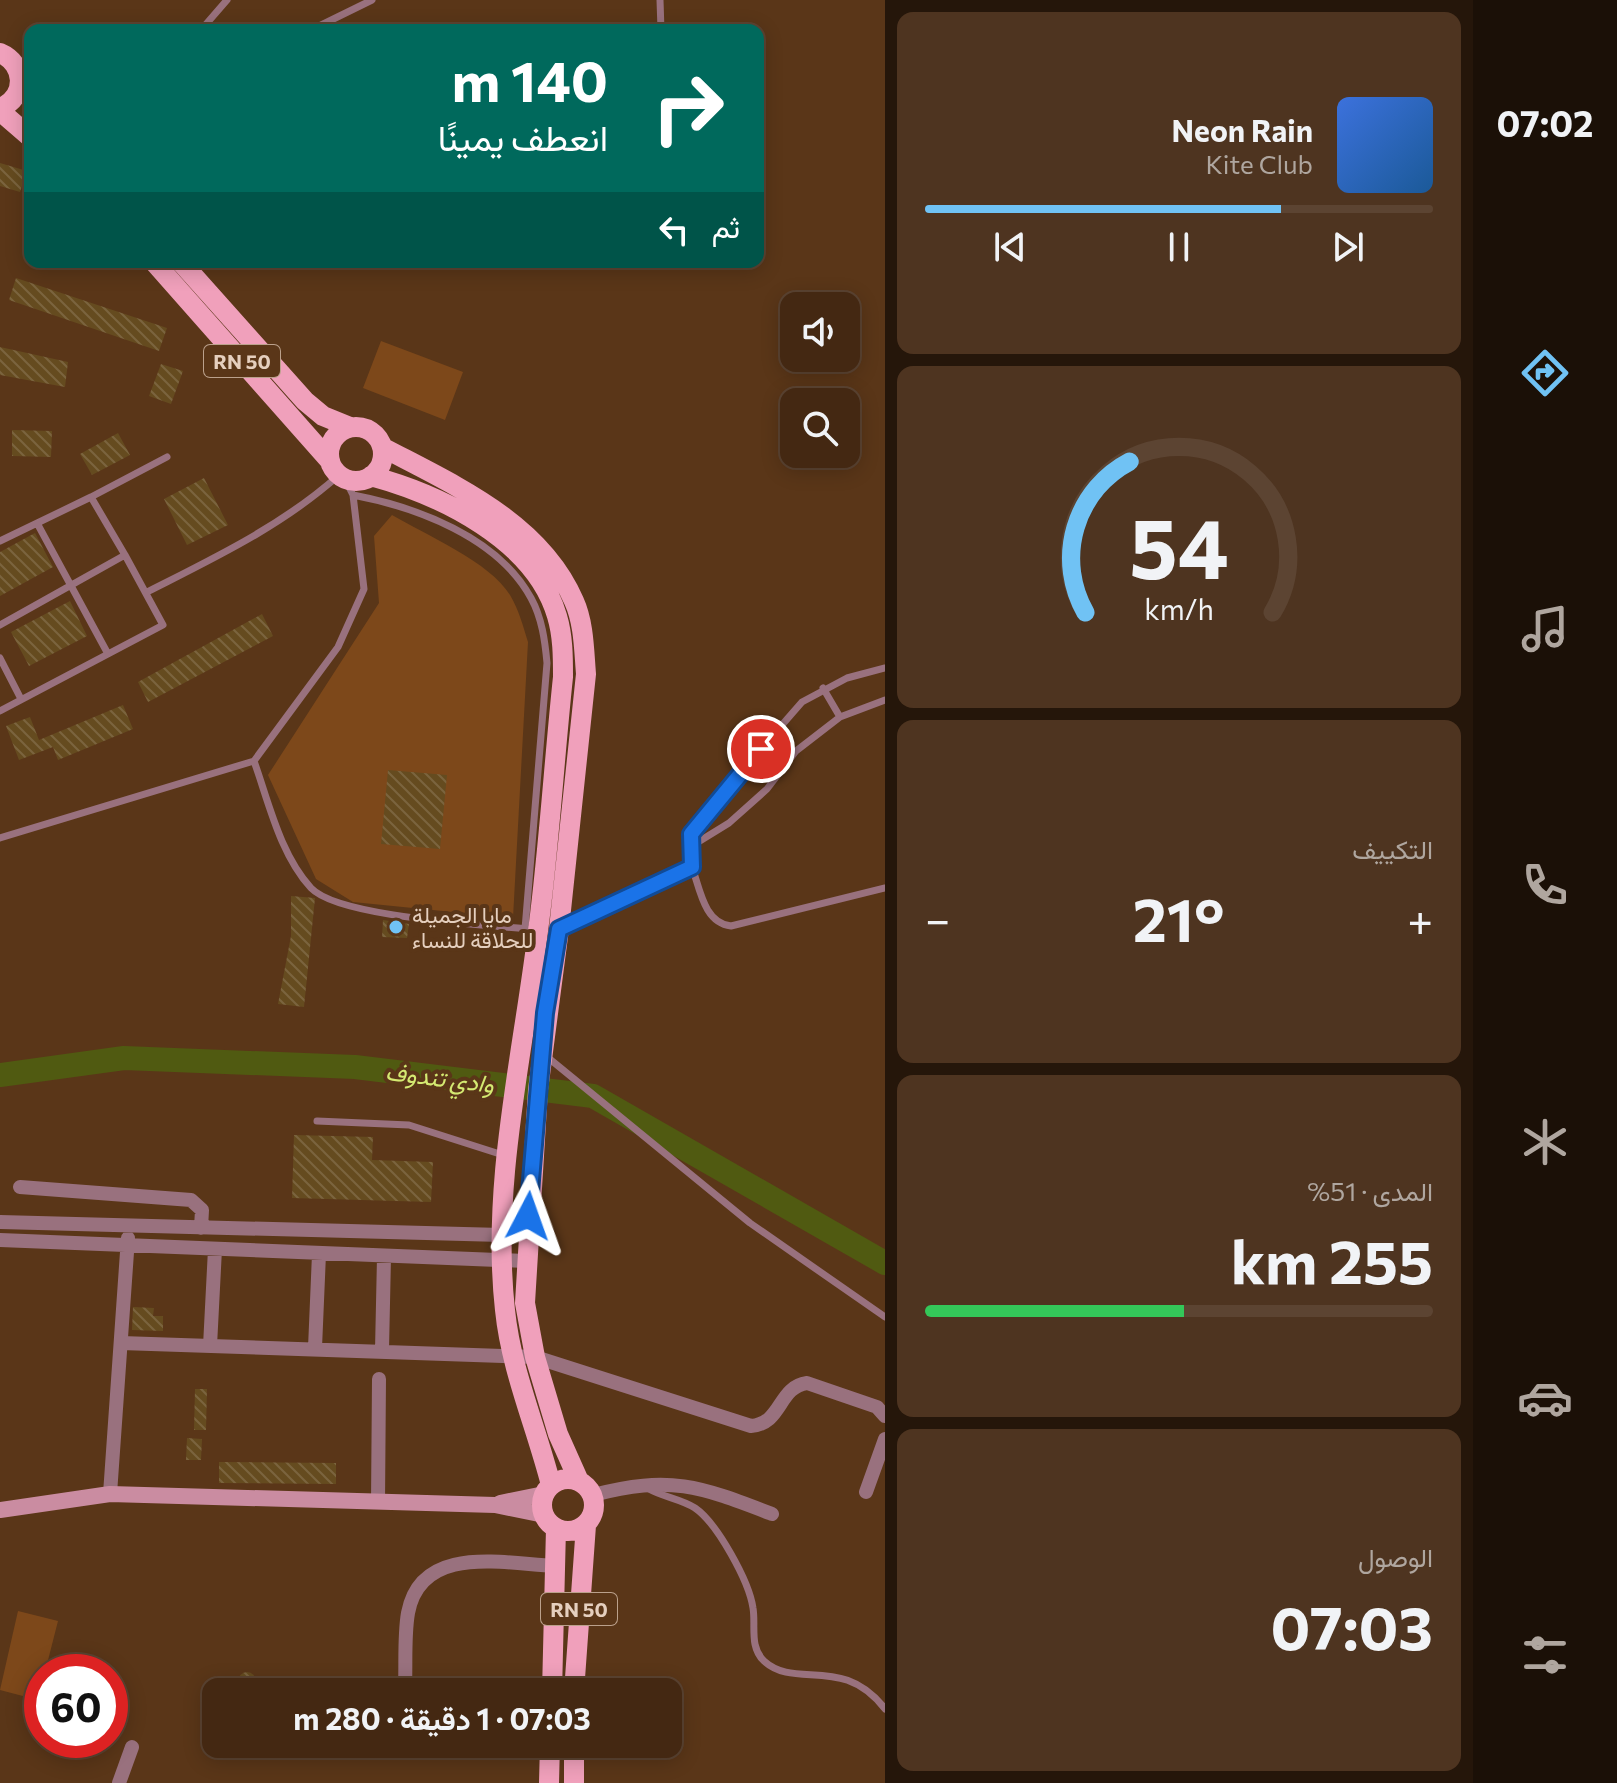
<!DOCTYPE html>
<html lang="ar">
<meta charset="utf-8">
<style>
:root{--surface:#442812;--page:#4e3420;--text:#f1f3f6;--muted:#afa69f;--line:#5c4432;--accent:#70c2f4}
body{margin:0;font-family:Commissioner,Vazirmatn,sans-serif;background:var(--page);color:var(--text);direction:rtl;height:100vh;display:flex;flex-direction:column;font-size:30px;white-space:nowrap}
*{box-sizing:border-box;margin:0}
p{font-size:26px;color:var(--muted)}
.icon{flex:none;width:44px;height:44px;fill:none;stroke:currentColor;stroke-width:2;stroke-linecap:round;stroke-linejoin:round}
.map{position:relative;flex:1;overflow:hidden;direction:ltr}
.details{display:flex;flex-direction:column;gap:12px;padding:12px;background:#25160a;width:588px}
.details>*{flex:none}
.banner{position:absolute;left:24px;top:24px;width:740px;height:244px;border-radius:16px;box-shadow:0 4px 20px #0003,0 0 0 2px var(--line);direction:rtl;background:#00695c;color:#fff;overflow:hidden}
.buttons{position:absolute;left:780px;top:292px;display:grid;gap:16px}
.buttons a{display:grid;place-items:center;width:80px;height:80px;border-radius:16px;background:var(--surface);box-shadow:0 4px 20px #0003,0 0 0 2px var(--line);font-size:40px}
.speed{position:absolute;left:24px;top:1654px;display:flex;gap:16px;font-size:40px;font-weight:700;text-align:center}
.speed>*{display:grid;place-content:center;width:104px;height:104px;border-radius:50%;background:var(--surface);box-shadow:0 4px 20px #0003,0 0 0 2px var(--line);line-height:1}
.speed .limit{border:12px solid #d22;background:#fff;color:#111}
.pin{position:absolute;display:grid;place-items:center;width:68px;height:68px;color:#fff;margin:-34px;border:4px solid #fff;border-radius:50%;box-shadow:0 2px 8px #0007}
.me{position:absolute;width:88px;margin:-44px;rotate:4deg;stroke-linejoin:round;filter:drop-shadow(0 0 6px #0008)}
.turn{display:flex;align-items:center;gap:28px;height:168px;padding:0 24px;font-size:36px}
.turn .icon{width:104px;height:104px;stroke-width:2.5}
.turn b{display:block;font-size:56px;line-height:68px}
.then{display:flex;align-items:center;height:76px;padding:0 24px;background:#0003;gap:16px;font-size:30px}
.big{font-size:60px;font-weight:700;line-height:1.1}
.details .tile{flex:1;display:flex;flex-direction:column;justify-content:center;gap:12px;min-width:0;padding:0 28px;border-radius:16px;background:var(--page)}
.details .dial{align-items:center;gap:0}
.dial svg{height:208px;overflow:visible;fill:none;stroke:var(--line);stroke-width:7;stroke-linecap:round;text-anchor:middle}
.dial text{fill:var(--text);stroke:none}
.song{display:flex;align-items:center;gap:24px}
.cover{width:96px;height:96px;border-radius:12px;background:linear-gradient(135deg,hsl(220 70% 55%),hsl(210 70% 35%))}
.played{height:8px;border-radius:4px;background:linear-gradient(90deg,var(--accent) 70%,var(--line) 70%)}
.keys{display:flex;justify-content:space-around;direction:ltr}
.heat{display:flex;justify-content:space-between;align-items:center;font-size:44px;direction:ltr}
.charge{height:12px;border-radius:6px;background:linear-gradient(90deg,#34c759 51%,var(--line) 0)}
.trip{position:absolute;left:202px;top:1678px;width:480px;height:80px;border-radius:16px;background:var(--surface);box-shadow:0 4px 20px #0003,0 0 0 2px var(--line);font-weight:700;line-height:80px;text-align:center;direction:rtl}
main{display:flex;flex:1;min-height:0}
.tabs{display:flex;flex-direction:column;width:144px;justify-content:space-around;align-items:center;background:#1b1007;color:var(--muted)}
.tabs .icon{width:56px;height:56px}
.tabs .selected{color:var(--accent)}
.tabs b{font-size:36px;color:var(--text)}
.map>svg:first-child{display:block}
</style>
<main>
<nav class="tabs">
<b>07:02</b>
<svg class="icon selected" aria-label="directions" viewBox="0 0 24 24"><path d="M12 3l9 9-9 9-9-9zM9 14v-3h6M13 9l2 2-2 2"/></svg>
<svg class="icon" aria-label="music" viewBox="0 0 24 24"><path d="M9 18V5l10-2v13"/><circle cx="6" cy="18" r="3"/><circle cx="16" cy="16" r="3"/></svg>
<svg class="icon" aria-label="phone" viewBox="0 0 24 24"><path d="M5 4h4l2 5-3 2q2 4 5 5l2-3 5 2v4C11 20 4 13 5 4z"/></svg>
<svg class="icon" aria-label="climate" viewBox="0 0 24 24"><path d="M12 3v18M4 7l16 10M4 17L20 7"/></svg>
<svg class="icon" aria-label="car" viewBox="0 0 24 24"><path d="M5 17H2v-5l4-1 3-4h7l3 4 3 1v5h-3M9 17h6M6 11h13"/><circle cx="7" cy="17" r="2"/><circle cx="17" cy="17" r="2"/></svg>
<svg class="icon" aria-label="filters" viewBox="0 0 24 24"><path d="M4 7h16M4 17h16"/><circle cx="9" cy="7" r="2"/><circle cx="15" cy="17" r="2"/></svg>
</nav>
<section class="details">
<div class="tile">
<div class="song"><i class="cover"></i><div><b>Neon Rain</b><p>Kite Club</p></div></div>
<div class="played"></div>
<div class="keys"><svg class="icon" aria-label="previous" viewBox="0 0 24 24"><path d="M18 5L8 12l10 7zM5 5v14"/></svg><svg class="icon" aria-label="pause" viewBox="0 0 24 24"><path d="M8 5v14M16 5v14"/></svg><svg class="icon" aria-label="next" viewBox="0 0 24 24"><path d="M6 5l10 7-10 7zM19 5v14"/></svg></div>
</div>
<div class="tile dial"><svg viewBox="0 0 100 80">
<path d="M14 69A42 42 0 1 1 86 69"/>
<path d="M14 69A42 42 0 0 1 31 11" stroke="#70c2f4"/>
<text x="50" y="56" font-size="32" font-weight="700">54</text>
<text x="50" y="72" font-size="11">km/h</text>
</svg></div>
<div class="tile"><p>التكييف</p>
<div class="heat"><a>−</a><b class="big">21°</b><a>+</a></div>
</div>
<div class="tile"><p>المدى · 51%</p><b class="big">255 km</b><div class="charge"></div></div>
<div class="tile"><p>الوصول</p><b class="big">07:03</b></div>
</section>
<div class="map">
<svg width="885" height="1783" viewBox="0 0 885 1783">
<defs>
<pattern id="building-back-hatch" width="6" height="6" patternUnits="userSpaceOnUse" patternTransform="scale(2)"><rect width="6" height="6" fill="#654b1f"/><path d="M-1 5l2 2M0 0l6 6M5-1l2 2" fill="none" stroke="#7b643e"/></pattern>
</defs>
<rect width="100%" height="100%" fill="#5a3618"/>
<path fill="#7d481a" d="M381,341L463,372L445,420L363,388Z
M392,515C426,535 490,562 510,595C519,610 523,626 528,642L513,918L353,902L316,879L268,775L379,603L374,536Z
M18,1611L58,1621L45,1672H42L38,1700L0,1690Z"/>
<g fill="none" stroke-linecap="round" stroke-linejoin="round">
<path stroke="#505a11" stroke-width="24" d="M0,1075L124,1058L355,1067L593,1096L885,1263"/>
</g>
<path fill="url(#building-back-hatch)" d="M0,163L27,171L20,192L0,186Z
M16,278L167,328L159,351L9,300Z
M0,347L68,362L65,387L0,375Z
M161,364L183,371L171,404L149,396Z
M12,430L52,431L51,457L12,456Z
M118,433L130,455L92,475L80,454Z
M204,478L228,525L187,545L164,499Z
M35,533L53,567L0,596V552Z
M70,601L87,636L29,666L11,632Z
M262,614L273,636L148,702L138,682Z
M123,705L133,729L58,760L53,747L19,760L6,726L30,717L39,740Z
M388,770L447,775L440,849L381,844Z
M291,896L315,898L304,1007L278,1004L291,936Z
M383,920L409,924L407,938L382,937Z
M294,1135L373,1137L372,1160L433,1162L431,1202L292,1198Z
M133,1307L154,1308L153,1316H163V1331L132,1330Z
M195,1389H207L206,1430H194Z
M187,1438L202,1439L201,1460H186Z
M219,1462L336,1463V1484L219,1483Z
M238 1681a9 9 0 1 1 18 0a9 9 0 1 1-18 0Z"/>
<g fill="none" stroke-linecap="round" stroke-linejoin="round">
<path stroke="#99717e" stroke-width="7" d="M660,0L661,30
M201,30L227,0
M311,30L372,0
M345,479L353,495L364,589L338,647L254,761C269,803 280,854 311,888C339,918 492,925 537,930
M353,495C416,507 498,537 531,598C542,618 545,641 547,663L525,929
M37,523L108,654
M0,541L91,497
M125,555L91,497L167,457
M147,592C214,558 282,526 339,475
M0,625L125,555L163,625L0,711
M0,658L21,699
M823,688L840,717
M0,838L254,761
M690,847L729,823L767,789L796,751L840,717L885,700
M692,867C700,889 704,923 731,926L885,888
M561,928L692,867L691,834L700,819L802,702L847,678L885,668
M546,1056L750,1223L885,1317
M317,1121L409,1125L503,1155
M649,1489C663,1497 681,1499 695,1508C717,1523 749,1581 753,1608C756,1625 749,1647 764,1661C796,1690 843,1654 885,1709"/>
<path stroke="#99717e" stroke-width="14" d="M20,1187L191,1200L202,1210L201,1228
M0,1222L502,1235
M0,1240L525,1261
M121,1343L535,1357L751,1426C782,1424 778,1387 807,1383L877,1407L885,1416
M210,1346L215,1249
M315,1348L319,1254
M382,1350L384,1257
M866,1492L885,1439
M110,1494L128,1238
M593,1495C671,1475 699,1486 772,1514
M378,1502L379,1379
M405,1687C406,1663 404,1636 408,1613C421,1543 505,1564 555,1566
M119,1783L132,1747"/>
<path stroke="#ca8ca1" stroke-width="16" d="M500,1503L544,1494
M0,1510L110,1494L495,1505L544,1515"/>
<path stroke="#f0a0bb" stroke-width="20" d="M0,53C26,64 27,97 0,108
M0,111L30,137
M154,262L329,460
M181,262L305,401L323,416L350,427
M329 454a27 27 0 1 1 54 0a27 27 0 1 1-54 0Z
M382,447C454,485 540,522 574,601C584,623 584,650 586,674L559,929L538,1090L525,1303L535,1357L558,1434L579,1481
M371,476C441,495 535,540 557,616C563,636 563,657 563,677C554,762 549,847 538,931C523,1055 491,1184 505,1310C511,1370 536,1426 551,1485
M542 1505a26 26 0 1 1 52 0a26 26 0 1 1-52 0Z
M552,1692L556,1528
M574,1692L586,1525
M549,1783L550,1744
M574,1783V1744"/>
</g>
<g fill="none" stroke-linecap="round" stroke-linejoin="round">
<defs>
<path id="route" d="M528,1216L545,1013L559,929L692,867L691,834L761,749"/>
</defs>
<use href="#route" stroke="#114b97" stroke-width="20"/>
<use href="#route" stroke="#1a73e8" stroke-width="14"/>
</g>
<circle fill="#70c2f4" stroke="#5a3618" stroke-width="3" cx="396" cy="927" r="8"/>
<g text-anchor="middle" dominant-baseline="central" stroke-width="8" stroke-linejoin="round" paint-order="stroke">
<g fill="#5a3618" stroke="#bba18c" stroke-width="2">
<rect x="204" y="345" width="76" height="32" rx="6"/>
<rect x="541" y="1593" width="76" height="32" rx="6"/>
</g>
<g font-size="20" font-weight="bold" fill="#e5cfbe">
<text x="242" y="361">RN 50</text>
<text x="579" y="1609">RN 50</text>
</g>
<g font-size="22" fill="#e5cfbe" stroke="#5a3618" text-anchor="start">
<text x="412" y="914">مايا الجميلة<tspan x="412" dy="25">للحلاقة للنساء</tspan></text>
</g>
<g font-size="24" font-style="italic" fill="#d5ea72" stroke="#5a3618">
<text transform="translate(440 1077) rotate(7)">وادي تندوف</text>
</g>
</g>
</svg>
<div class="buttons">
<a><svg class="icon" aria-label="sound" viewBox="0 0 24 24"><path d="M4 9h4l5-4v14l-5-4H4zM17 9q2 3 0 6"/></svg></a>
<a><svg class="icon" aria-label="search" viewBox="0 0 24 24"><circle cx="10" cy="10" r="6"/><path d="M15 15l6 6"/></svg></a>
</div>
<div class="speed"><div class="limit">60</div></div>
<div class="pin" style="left:761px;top:749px;background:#d93025"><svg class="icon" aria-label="arrive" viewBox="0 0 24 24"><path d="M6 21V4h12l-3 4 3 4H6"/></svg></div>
<svg class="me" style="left:528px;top:1216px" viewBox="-20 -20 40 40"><path d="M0-17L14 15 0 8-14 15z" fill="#1a73e8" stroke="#fff" stroke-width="4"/></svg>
<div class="trip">07:03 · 1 دقيقة · 280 m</div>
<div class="banner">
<div class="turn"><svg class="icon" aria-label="right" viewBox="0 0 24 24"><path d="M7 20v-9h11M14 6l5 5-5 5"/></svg><div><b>140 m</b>انعطف يمينًا</div></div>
<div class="then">ثم<svg class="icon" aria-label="left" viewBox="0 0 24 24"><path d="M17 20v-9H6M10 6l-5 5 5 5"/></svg></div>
</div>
</div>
</main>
